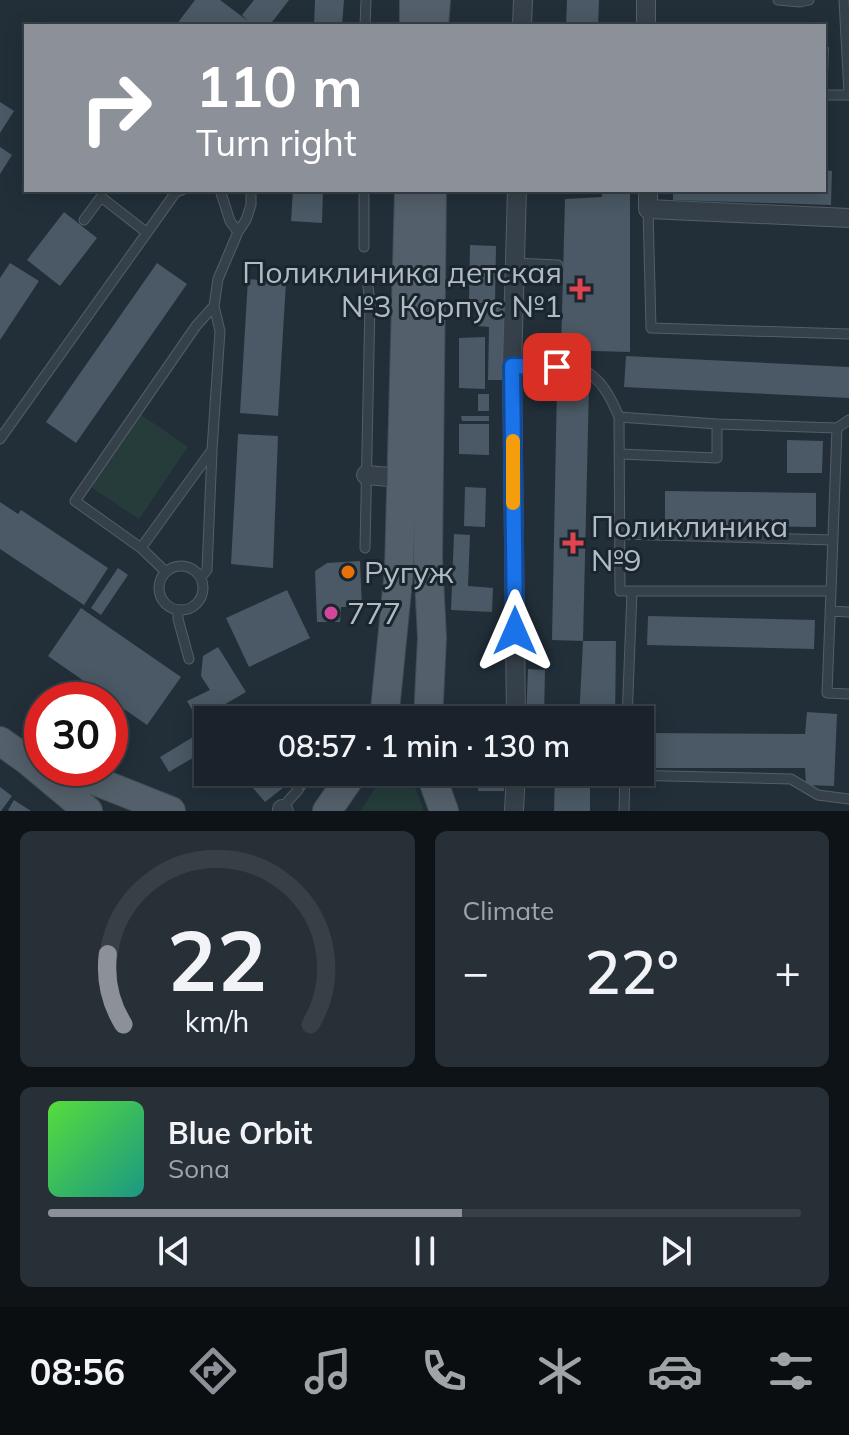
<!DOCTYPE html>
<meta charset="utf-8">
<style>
:root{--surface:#1a232b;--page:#272f37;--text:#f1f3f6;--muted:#9fa4a9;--line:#384047;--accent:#8c9099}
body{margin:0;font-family:Mulish,sans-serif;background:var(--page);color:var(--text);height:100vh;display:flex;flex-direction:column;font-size:30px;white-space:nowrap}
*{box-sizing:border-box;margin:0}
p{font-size:26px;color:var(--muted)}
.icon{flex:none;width:44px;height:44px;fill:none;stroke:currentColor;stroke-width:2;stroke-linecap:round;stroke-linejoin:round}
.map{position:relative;height:811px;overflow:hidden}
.side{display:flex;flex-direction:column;gap:20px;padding:20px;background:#0e1318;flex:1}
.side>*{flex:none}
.guide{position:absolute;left:24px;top:24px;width:802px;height:168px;border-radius:0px;box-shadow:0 4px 20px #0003,0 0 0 2px var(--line);background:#8c9099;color:#fff;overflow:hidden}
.speed{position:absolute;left:24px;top:682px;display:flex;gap:16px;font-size:40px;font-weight:700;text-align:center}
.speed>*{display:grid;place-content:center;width:104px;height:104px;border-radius:50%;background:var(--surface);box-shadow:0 4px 20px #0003,0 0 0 2px var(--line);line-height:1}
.speed .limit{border:12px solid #d22;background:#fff;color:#111}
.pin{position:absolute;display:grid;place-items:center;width:68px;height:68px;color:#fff;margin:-34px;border-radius:16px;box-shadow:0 4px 12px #0006}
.me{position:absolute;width:88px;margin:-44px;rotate:0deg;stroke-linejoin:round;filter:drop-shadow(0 0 6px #0008)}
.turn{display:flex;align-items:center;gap:28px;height:168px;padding:0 40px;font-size:36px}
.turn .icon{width:104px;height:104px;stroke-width:2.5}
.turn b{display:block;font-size:56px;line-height:68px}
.big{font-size:60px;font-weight:600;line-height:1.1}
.side .card{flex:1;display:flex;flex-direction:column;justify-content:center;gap:12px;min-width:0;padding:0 28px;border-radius:12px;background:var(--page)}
.side .dial{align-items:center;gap:0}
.dial svg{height:208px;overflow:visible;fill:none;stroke:var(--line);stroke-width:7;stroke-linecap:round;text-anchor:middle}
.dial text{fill:var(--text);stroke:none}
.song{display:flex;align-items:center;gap:24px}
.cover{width:96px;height:96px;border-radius:12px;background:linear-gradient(135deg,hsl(110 70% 55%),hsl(170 70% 35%))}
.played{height:8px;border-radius:4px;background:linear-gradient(90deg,var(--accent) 55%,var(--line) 55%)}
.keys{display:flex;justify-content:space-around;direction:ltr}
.heat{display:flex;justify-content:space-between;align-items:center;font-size:44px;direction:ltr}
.side .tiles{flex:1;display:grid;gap:20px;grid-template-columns:1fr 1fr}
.card:last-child{grid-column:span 2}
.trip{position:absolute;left:194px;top:706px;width:460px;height:80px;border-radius:0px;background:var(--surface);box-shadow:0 4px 20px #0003,0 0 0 2px var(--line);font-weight:600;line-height:80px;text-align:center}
.tabs{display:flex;height:128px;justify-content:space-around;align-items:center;background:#0a0e11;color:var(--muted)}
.tabs .icon{width:56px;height:56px}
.tabs .current{color:var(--accent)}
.tabs b{font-size:36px;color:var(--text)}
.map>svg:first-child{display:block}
</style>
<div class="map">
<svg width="849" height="811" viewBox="0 0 849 811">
<rect width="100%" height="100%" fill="#222f39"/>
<path fill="#253c3b" d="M140,414L188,447L139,519L91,487Z
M386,772H409L424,811H360Z"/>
<path fill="#4a5965" d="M195,0H220L248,21L242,15L254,0H289L269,26H178L176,25Z
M315,0H344L342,26H314Z
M567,0H599L598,26H566Z
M824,47H829L828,78H824Z
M0,102L14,111L0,133Z
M0,147L12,155L0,174Z
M824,170L832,171L831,205L673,200V190H824Z
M293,190H323L322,223L291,221Z
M602,190H630V352L561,350L565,199L602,197Z
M64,212L97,238L60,286L27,260Z
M470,245L496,246L495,303H469Z
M10,263L39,281L0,340V278Z
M157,263L187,284L76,443L46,422Z
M248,279L286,282L278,416L240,413Z
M479,305H509L507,380H488L489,327L478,326Z
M485,337V389L459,388V338Z
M626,356L849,367V398L624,387Z
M557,386L589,387L583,641L552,640Z
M478,394H489V411H478Z
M461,416H489V421H462Z
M459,424H489V455L459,454Z
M238,434L278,436L273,568L231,564Z
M787,440L823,441L822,473H787Z
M465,487L486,488L485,527L464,526Z
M665,491L816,493V527L665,525Z
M0,502L18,514L21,510L108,568L84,605L0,549Z
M454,534L470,535L468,586L493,588L492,612L451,610Z
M360,561L362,607H341L340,622H317L315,571L327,563Z
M118,568L128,575L101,615L91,608Z
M287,590L310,638L249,667L226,618Z
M81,608L181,677L147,725L48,656Z
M648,616L815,620L814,649L647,645Z
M583,641H616L615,720H579Z
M527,643H542V659L528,660Z
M218,647L246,692L198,720L187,701L210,690L201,676L203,656Z
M528,669L545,670L544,720H526Z
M241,708L249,720H221Z
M466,708H505L504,720H466Z
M807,712L837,714L834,786L806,785L805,768H640L641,733L805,734Z
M208,728V749L169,772L160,757Z
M110,734L120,740L112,754L110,752Z
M272,772L284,787L265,802L253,788Z
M301,772H320L302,793L291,784Z
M474,772H504V791H478V775H474Z
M555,772H590V811H554Z
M0,787L12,796L1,811H0Z
M14,800L31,811H10L8,810Z"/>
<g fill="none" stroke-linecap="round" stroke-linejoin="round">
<defs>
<path id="lane" d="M778,0L800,2L809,0
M844,0L849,93
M365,26L366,0
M824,95H849
M220,190L230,221L238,232
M648,209L651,328L849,334
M84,220L101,197L146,232
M364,247V190
M515,263L558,265
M214,306L220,331L212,450L141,548L75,501L196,326L214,306L218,279L238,232L246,220L251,205V190
M512,366C526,366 571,364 581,369C601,377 611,398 619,417L620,591H831L827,693L849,694
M619,417L717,424
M0,439L176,192L182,190
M619,454L717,458V424L837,428
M620,534L833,540
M141,548L166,572
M365,548L370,302L366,271
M159 588a22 22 0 1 1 44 0a22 22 0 1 1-44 0Z
M201,577L207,570L212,451
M831,591L837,428L849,420
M178,610V619L189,659
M830,611L849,612
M627,720L632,591
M625,775L791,779L818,795L849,799
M279,811L298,790
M624,811L625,772"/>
<path id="street" d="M646,0V26
M522,26L523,0
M648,190V209L849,218
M366,475L402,478
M516,720L512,366L517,190
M282,809L284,811
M514,811L516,772"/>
<path id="primary" d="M414,26V0
M434,26L436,0
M384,720L399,570L409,190
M428,720L432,638L428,558L432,190
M0,741L27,760L88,811
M63,768L171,811
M430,772L444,811
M327,811L354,772"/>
</defs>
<use href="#lane" stroke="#535e67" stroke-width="11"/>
<use href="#street" stroke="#535e67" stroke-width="20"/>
<use href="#primary" stroke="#424c56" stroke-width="30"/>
<use href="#lane" stroke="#36404a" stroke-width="9"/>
<use href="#street" stroke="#36404a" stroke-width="18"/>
<use href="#primary" stroke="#535f6a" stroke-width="28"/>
</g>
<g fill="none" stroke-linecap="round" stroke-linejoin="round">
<defs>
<path id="route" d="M515,631L512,366L557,367"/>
</defs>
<use href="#route" stroke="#114b97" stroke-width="20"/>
<use href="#route" stroke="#1a73e8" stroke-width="14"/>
<path stroke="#f59e0b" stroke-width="14" d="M513,441V503"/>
</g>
<g fill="#e0444e" stroke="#1b252e" stroke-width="3">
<path d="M576 277h8v8h8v8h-8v8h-8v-8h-8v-8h8z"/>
<path d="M569 531h8v8h8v8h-8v8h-8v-8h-8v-8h8z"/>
</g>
<circle fill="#e8710a" stroke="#1b252e" stroke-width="3" cx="348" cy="572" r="8"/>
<circle fill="#d1479c" stroke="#1b252e" stroke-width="3" cx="331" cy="613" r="8"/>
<g text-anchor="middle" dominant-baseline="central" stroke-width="6" stroke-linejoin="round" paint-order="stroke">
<g font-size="30" fill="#b0bbc6" stroke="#1b252e" text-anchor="start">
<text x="562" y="272" text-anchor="end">Поликлиника детская<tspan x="562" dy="34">№3 Корпус №1</tspan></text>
<text x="591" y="526">Поликлиника<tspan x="591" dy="34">№9</tspan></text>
<text x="364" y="572">Ругуж</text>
<text x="347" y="613">777</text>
</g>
</g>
</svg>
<div class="speed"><div class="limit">30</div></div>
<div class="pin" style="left:557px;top:367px;background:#d93025"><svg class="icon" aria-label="arrive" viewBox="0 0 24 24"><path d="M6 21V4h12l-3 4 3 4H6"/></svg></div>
<svg class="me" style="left:515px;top:631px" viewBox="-20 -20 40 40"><path d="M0-17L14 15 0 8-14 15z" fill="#1a73e8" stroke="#fff" stroke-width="4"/></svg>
<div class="trip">08:57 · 1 min · 130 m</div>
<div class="guide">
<div class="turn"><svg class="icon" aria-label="right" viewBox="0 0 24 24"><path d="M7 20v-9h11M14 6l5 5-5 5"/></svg><div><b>110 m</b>Turn right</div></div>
</div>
</div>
<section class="side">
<div class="tiles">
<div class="card dial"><svg viewBox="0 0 100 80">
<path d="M14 69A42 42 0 1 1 86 69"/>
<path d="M14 69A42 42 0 0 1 8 42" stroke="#8c9099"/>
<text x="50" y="56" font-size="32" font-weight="700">22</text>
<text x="50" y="72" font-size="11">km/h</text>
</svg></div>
<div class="card"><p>Climate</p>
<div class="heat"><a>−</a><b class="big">22°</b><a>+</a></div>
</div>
<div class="card">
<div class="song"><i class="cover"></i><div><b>Blue Orbit</b><p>Sona</p></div></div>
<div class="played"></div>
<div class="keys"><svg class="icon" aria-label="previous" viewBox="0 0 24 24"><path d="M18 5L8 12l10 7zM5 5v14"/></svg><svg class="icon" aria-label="pause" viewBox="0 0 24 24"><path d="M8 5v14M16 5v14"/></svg><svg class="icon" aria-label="next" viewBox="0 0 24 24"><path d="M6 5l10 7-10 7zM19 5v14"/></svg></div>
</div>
</div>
</section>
<nav class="tabs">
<b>08:56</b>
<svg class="icon current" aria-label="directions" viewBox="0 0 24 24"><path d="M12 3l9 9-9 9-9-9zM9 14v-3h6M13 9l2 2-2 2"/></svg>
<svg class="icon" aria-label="music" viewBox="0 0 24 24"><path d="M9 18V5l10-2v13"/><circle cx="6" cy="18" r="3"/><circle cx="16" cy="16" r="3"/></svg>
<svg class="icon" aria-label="phone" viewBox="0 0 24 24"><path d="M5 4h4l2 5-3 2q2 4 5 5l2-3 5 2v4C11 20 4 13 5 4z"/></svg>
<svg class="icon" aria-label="climate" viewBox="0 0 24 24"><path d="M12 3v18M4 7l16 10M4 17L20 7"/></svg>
<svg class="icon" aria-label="car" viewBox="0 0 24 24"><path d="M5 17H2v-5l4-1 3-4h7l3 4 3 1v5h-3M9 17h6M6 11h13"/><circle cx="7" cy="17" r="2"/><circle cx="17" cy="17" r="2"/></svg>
<svg class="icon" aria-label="filters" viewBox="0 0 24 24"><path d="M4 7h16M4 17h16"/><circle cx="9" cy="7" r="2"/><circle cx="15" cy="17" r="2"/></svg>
</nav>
